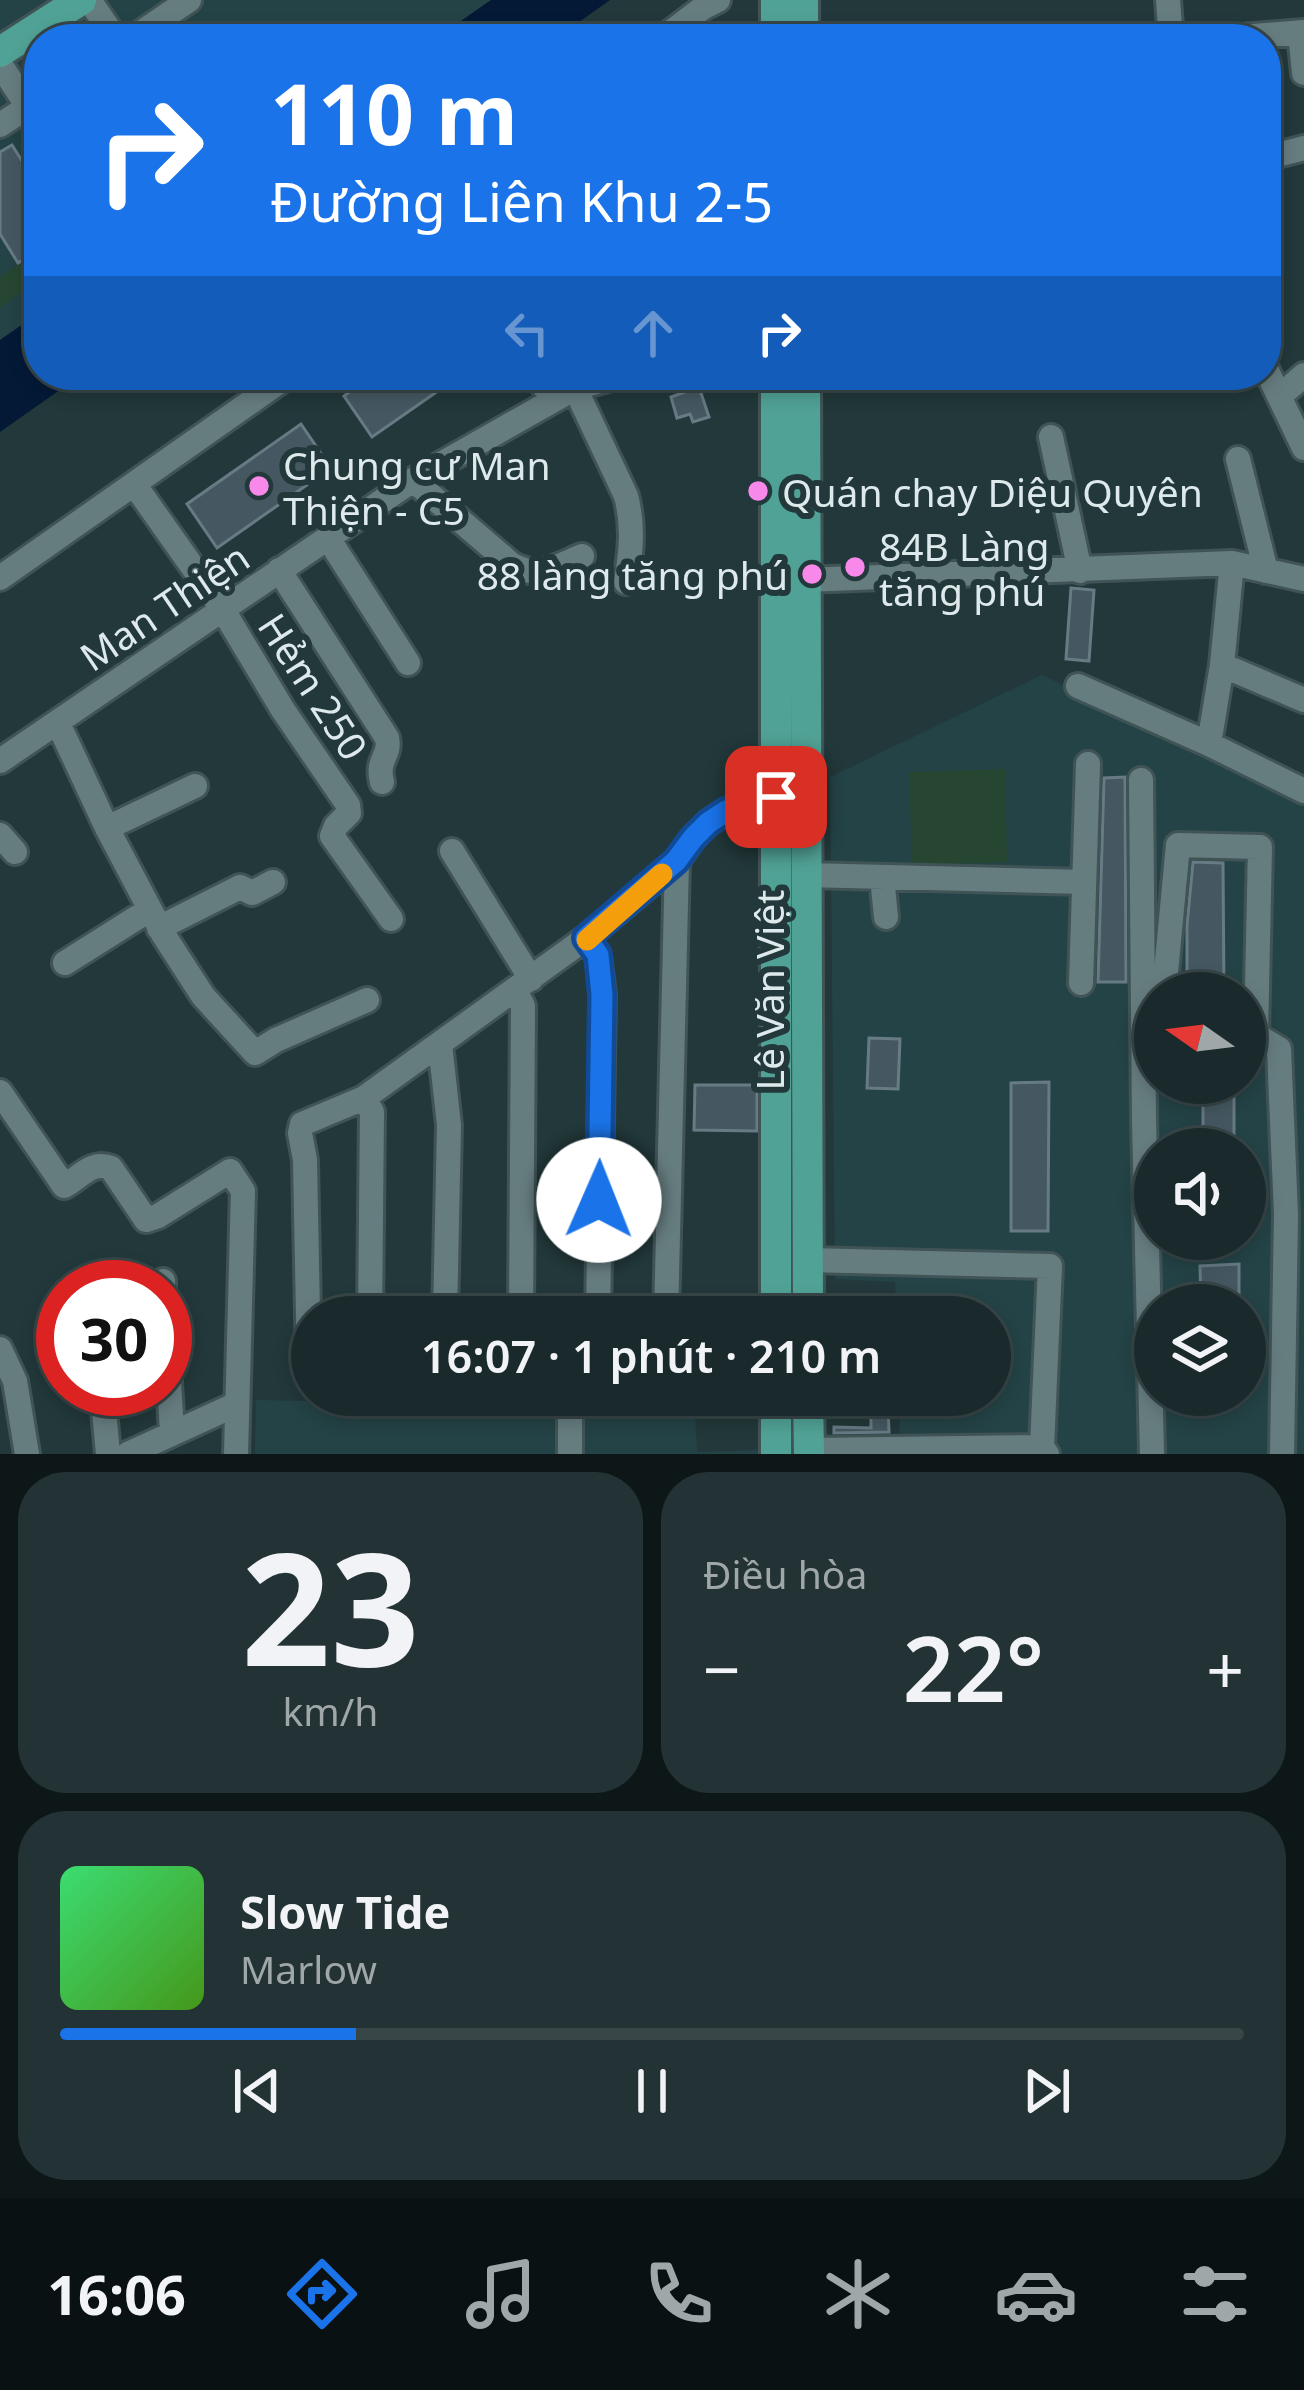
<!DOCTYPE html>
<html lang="vi">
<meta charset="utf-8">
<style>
:root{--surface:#1a2a2c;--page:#233234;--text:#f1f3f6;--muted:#9fa7a9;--line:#384648;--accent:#1a73e8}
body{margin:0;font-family:"Noto Sans",sans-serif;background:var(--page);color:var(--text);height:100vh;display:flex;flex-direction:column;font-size:45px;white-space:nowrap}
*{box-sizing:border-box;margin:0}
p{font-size:39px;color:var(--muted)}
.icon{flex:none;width:66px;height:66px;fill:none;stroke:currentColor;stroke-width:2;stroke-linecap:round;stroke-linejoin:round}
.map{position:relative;height:1454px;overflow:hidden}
.details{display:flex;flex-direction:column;gap:18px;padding:18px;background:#0e1718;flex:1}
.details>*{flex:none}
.top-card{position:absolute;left:24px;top:24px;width:1257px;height:366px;border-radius:48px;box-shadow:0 6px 18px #0003,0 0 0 3px var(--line);background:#1a73e8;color:#fff;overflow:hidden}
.needle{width:78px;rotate:284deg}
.tools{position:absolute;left:1134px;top:972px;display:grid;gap:24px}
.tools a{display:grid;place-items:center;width:132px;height:132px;border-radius:50%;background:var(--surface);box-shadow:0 6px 18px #0003,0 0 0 3px var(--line);font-size:60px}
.speed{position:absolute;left:36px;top:1260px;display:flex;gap:24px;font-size:60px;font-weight:700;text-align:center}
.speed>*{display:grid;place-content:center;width:156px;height:156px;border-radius:50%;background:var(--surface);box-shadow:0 6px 18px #0003,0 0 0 3px var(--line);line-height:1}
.speed .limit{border:18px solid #d22;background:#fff;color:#111}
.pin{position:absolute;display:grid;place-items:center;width:102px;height:102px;color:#fff;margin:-51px;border-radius:24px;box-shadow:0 6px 18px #0006}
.me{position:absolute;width:132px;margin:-66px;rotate:1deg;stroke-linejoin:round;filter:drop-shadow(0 0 9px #0008)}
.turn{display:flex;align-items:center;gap:42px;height:252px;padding:0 48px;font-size:54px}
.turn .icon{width:156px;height:156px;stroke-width:2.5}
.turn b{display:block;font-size:84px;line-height:102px}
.lanes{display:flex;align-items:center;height:114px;padding:0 48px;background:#0003;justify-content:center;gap:60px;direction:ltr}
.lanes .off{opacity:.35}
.big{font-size:90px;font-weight:600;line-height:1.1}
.details .widget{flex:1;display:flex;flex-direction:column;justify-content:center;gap:18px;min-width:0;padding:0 42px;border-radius:48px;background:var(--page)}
.details .dial{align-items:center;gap:0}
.dial b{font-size:156px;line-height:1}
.song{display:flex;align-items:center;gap:36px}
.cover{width:144px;height:144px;border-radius:18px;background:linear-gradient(135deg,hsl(140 70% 55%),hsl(100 70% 35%))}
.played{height:12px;border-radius:6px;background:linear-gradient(90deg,var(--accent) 25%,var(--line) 25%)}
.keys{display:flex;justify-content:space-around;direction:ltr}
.heat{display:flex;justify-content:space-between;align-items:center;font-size:66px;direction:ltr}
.details .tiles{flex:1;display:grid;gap:18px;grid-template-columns:1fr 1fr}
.widget:last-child{grid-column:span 2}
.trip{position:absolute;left:291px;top:1296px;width:720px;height:120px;border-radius:60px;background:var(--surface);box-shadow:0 6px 18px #0003,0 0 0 3px var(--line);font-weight:600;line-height:120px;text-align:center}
.tab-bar{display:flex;height:192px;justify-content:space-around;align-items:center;background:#0a1112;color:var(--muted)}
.tab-bar .icon{width:84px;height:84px}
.tab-bar .on{color:var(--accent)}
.tab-bar b{font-size:54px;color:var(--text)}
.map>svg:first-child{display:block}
</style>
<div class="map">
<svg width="1304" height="1454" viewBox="0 0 1304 1454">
<rect width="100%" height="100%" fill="#22383a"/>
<path fill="#244346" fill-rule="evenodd" d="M0,0H491L435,39H39V313L0,340Z
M1042,675L1304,800V1454H1043L900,1449L899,1395H990V1317H897L895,1282L835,1279L830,777ZM1155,993H1245V1083H1155ZM1155,1149H1245V1239H1155ZM1155,1305H1245V1395H1155Z
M458,1395H694L697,1452L760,1450V1454H255L256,1400L457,1404Z"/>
<path fill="#274631" d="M39,250V279L0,308V277Z
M1005,769L1007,862L912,865L909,772Z"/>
<path fill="#031936" d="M491,0H610L555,39H435Z
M39,313V375H81L0,432V340Z"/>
<path fill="#455861" stroke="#677b85" stroke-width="3" d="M12,145L39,188V250L18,263L0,234V152Z
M371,375H461L372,437L344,396Z
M699,387L709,417L693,422L690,414L677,418L671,397Z
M301,424L331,468L217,548L187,504Z
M1071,588L1094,590L1089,661L1066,659Z
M1125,777L1126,982H1098L1104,778Z
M1193,862L1223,863L1224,993H1187V925Z
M869,1038L900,1039L898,1089L867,1088Z
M1049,1082L1048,1231H1011V1083Z
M695,1085H757V1131L694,1130Z
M1203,1097H1234V1149H1203Z
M1239,1264V1305H1201L1200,1266Z
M871,1405H888L889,1432L834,1433V1427L871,1428Z"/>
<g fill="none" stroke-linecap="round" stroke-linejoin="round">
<defs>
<path id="minor" d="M89,0L116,39
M1168,0L1171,39
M52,18L67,39
M1300,33L1304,73
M132,39L189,0
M662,39L704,7L718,0
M1215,39L1304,32
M0,64L28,107
M0,125L37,101
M1266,158L1304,148
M1266,369L1304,448
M535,375L554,399
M1117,376L1118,375
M575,388L626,496C634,526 631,553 626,582
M1280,396L1304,375
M1051,437L1080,571
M1238,459L1266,571
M413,480L511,564C538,580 555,567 582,556
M134,484L223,610L283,710L348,805L349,813L336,826L332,836L391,919
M328,538L408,663
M279,570L387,738C391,757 376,758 382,782
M0,578L289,375
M805,580L1232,563L1304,579
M1222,665L1304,700
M1078,686L1209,744L1304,791
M58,723L107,828L163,934L203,996L255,1053L276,1040L367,1000
M1209,744L1222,665L1232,563
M0,761L413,480L575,388L622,375
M1141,780L1144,1121L1152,1454
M107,828L195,786
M0,835L15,852
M452,851L531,979
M806,875L1084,882
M882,877L886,917
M159,928L240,887L252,893L273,882
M586,938L598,955L603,995L598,1317
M65,963L149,910
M1081,983L1088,764
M515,990L523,1006L521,1317
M1164,993L1178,845L1260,847L1256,1035
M1245,1035H1256L1279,1049L1286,1215L1282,1454
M440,1044L449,1125L445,1317
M0,1092L64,1186C80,1178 91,1160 111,1168L146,1220L158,1216L230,1171L243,1191L236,1454
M364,1098L372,1112L370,1317
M808,1260L1050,1266L1042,1447L1047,1454
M163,1281V1287
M165,1316L172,1432
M666,1317L677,861
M0,1349L15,1381L27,1454
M312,1366H309L305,1160L300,1133L302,1124L364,1098L586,938L677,861L693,838L708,823L726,811L776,797
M102,1389L108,1454
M809,1450L1042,1447
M128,1454L237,1404
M570,1454V1398"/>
<path id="major" d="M803,0V39
M776,39V0
M0,52L81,0
M805,375L808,1317
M776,1317V375
M808,1395L809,1454
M776,1454V1395"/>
</defs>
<use href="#minor" stroke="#405456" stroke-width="30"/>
<use href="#major" stroke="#405456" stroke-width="36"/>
<use href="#minor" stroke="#667d80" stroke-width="24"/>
<use href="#major" stroke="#51a296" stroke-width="30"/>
</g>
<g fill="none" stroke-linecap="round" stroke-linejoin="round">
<defs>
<path id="route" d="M599,1200L602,995L598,955L586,938L676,861L693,838L708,823L726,811L776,797"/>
</defs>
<use href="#route" stroke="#114b97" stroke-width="30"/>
<use href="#route" stroke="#1a73e8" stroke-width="21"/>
<path stroke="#f59e0b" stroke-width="21" d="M587,940L662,874"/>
</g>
<g fill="#f888e9" stroke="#22383a" stroke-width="4.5">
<circle cx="259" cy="486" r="12"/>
<circle cx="758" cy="491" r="12"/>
<circle cx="855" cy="567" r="12"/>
<circle cx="812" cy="574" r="12"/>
</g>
<g text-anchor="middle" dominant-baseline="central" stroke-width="12" stroke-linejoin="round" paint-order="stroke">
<g font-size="39" fill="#dde9eb" stroke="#22383a" text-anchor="start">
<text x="283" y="464">Chung cư Man<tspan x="283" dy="45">Thiện - C5</tspan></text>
<text x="782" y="491">Quán chay Diệu Quyên</text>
<text x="879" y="545">84B Làng<tspan x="879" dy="45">tăng phú</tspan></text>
<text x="788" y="574" text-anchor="end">88 làng tăng phú</text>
</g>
<g font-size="39" fill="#dde9eb" stroke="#22383a">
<text transform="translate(164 606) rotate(-34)">Man Thiện</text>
<text transform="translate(314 686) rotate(57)">Hẻm 250</text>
<text transform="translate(768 990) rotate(-90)">Lê Văn Việt</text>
</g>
</g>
</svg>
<div class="tools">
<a><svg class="needle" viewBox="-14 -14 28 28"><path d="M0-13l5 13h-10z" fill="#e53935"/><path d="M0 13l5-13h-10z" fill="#9fa7a9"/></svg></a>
<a><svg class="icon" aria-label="sound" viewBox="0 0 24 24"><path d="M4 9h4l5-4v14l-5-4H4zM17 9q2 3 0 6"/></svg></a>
<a><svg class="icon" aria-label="layers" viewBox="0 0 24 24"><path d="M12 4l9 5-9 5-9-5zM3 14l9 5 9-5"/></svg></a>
</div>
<div class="speed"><div class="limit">30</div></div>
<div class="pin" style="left:776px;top:797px;background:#d93025"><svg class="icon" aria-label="arrive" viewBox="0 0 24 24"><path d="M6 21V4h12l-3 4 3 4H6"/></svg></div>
<svg class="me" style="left:599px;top:1200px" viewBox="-20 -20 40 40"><circle r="19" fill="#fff"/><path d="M0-13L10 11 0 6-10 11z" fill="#1a73e8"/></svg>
<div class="trip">16:07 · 1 phút · 210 m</div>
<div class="top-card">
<div class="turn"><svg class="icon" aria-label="right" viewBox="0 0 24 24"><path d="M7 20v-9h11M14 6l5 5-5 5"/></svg><div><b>110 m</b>Đường Liên Khu 2-5</div></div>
<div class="lanes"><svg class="icon off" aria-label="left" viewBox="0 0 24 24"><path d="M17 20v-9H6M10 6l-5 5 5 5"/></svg><svg class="icon off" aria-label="ahead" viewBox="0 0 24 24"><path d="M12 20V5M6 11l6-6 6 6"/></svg><svg class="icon" aria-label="right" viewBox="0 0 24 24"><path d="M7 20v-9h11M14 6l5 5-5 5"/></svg></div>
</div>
</div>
<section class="details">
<div class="tiles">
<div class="widget dial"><b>23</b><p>km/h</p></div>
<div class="widget"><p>Điều hòa</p>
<div class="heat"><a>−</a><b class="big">22°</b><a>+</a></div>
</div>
<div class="widget">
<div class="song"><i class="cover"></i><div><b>Slow Tide</b><p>Marlow</p></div></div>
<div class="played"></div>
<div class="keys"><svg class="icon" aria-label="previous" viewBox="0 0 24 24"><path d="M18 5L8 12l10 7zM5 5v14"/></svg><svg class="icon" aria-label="pause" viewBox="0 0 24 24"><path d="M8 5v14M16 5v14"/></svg><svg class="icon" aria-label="next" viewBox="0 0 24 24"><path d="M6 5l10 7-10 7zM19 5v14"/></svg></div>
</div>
</div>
</section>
<nav class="tab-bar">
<b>16:06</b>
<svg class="icon on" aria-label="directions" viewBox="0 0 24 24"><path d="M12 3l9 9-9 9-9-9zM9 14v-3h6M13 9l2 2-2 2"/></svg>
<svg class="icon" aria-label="music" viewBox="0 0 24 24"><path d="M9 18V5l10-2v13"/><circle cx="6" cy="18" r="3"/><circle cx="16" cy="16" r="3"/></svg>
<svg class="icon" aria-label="phone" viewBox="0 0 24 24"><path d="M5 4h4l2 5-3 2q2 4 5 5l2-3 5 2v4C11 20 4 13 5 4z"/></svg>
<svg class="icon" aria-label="climate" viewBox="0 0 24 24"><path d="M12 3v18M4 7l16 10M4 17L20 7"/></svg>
<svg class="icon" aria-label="car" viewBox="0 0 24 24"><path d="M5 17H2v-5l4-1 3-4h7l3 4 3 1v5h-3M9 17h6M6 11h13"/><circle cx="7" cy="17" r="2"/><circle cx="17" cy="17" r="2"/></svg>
<svg class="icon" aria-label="filters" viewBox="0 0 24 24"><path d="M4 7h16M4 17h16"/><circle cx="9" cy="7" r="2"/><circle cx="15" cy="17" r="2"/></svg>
</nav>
